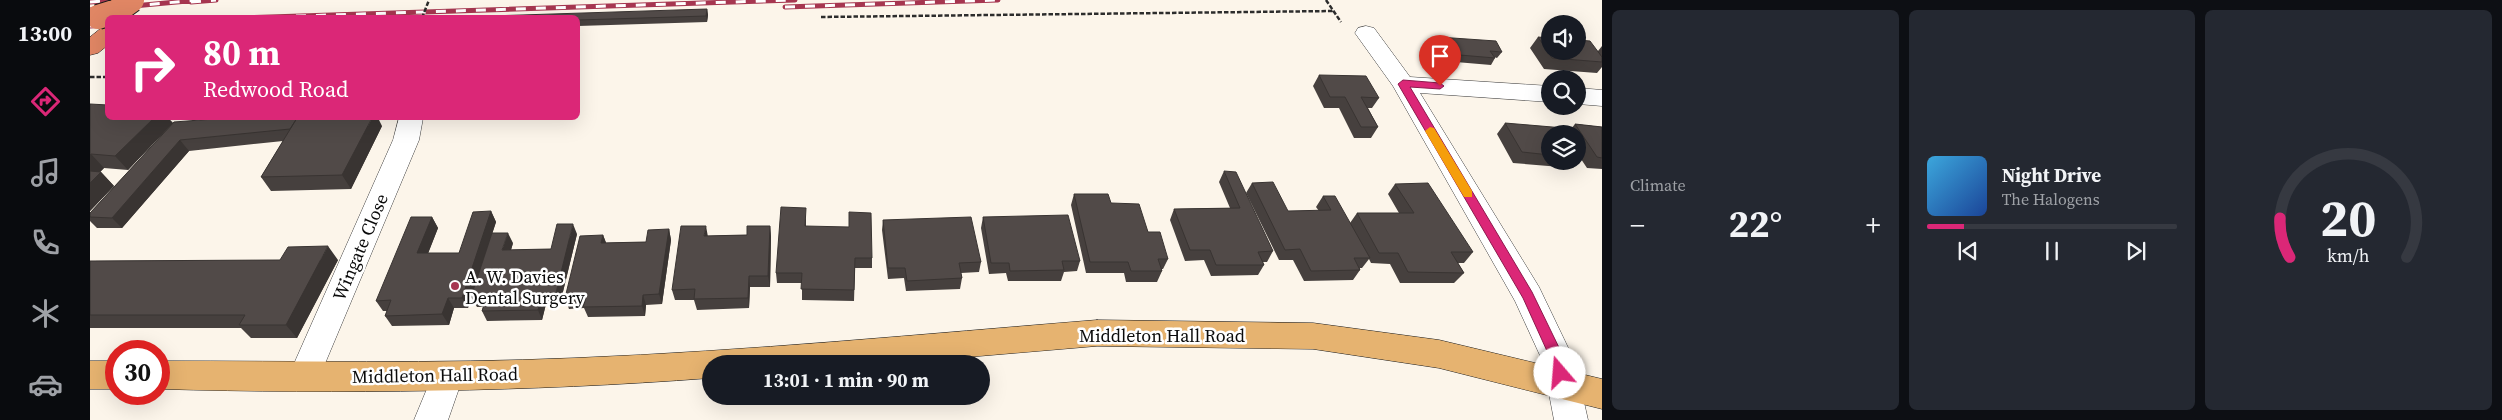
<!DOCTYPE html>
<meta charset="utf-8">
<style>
:root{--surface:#171b24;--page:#242831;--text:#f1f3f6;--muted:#9ea1a6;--line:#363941;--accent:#db2777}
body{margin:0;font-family:"Source Serif 4",serif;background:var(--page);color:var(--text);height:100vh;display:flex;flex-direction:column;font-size:19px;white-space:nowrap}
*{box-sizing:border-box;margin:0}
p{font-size:16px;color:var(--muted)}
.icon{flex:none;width:28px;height:28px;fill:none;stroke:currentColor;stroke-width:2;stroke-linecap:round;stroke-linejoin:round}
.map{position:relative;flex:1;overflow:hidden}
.side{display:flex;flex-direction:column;gap:10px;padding:10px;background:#0d0f14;width:900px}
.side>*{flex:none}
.banner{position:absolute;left:15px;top:15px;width:475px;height:105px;border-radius:8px;box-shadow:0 5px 20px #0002;background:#db2777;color:#fff;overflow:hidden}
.buttons{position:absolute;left:1451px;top:15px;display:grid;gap:10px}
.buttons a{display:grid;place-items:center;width:45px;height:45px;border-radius:50%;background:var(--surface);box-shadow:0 5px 20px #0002;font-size:25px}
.speed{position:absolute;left:15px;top:340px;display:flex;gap:10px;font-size:25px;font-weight:700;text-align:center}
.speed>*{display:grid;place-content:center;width:65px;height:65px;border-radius:50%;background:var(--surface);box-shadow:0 5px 20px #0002;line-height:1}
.speed .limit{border:8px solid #d22;background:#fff;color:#111}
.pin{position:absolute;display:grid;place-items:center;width:42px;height:42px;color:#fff;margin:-51px -21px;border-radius:50% 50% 50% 0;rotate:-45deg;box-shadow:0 0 5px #0007}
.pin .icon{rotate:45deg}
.me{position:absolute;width:55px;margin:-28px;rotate:342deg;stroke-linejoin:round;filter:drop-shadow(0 0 4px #0008)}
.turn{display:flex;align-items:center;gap:18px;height:105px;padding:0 15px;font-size:22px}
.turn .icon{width:65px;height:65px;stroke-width:2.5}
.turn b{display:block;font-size:35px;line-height:42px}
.big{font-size:38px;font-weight:700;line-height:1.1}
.side .card{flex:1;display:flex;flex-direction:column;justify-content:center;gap:8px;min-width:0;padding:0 18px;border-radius:8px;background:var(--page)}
.side .dial{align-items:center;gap:0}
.dial svg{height:130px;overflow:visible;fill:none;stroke:var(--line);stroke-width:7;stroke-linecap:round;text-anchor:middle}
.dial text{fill:var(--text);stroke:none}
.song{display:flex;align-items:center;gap:15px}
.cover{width:60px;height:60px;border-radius:8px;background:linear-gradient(135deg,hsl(200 70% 55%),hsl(220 70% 35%))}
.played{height:5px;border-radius:2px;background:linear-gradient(90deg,var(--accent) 15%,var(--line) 15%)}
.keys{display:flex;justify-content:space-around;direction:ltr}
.heat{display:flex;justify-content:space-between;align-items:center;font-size:28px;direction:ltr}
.side .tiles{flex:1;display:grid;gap:10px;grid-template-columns:repeat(3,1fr)}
.trip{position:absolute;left:612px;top:355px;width:288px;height:50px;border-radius:25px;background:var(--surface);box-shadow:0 5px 20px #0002;font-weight:700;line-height:50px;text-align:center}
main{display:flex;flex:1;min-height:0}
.dock{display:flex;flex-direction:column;width:90px;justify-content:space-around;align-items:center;background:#090b0e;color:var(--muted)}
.dock .icon{width:35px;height:35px}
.dock .current{color:var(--accent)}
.dock b{font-size:22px;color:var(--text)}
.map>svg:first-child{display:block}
</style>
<main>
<nav class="dock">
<b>13:00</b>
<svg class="icon current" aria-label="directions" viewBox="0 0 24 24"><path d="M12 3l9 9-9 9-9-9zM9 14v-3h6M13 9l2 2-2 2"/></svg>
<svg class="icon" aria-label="music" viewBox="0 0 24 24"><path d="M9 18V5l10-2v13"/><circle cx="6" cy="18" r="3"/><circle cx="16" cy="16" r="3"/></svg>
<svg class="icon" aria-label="phone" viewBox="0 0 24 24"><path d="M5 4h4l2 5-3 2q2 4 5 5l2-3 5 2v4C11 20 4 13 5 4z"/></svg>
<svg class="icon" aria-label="climate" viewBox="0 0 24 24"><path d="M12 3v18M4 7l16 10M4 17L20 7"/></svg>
<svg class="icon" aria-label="car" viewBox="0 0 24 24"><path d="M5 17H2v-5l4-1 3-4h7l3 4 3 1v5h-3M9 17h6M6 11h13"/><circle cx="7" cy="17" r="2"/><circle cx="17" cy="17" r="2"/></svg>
</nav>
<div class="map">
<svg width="1512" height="420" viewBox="0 0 1512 420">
<rect width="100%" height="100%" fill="#fcf5ea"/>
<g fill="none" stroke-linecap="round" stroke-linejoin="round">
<defs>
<path id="minor" d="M1276,26L1284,28L1320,77L1460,86V102L1330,93L1449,287L1485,362L1498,420H1464L1453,362L1425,301L1303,86L1265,33L1268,28Z
M1488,88L1512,90V106L1488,104Z
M102,118H140L137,124L128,126L105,124Z
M309,118H333L329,140L226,385L215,389L204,385L199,375L303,140Z
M357,363L368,367L373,377L358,420H324L346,367Z"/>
<path id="major" d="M1007,320L1223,323L1349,340L1512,379V409L1349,368L1223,349L1007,346L796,364H621V378C438,392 252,394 69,389V361C207,361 346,364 485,358C659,351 833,334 1007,320Z
M0,361H26V389H0Z"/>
<path id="highway" d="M18,27V45L8,53L0,55V37L10,29Z"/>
</defs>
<use href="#minor" stroke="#3d3d3d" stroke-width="1"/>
<use href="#major" stroke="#1b1b1b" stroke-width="1"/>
<use href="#highway" stroke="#1b1b1b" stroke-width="1"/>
<path stroke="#2c2c2c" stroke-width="2.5" stroke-dasharray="4.5 2" stroke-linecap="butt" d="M1236,0L1251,22
M731,17L1243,11
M0,77H18"/>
<use href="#minor" fill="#fff" fill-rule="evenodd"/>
<use href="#major" fill="#e6b370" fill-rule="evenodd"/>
<use href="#highway" fill="#e08664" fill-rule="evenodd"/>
<defs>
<path id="rail" d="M0,2L27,0
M101,2L126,0
M695,7L908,0
M0,10L108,0
M146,18L705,0
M0,26L18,25"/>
</defs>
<use href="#rail" stroke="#a63650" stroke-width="5"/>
<use href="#rail" stroke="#fff" stroke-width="3" stroke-dasharray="10" stroke-linecap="butt"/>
<defs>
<path id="highway-bridge" d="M8,17L27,11L42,0"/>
</defs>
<use href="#highway-bridge" stroke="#1b1b1b" stroke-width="26" stroke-linecap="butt"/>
<path stroke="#2c2c2c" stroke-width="2.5" stroke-dasharray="4.5 2" stroke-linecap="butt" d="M332,18L339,0"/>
<use href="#highway-bridge" stroke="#e08664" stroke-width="24"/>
</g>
<path fill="#46403e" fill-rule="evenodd" d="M617,9L618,15L617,22L488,26V18Z
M1348,37L1412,52L1407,58L1404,57L1405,58L1401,65L1354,61L1345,43Z
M1448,37L1508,51L1512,46V67L1507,73L1454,69L1440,48Z
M1229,75L1289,98L1282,108H1278L1288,127L1281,138H1264L1249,108H1234L1223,86Z
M0,104L18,118H78L83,123L38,170L14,168L10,172H11L24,186L0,211Z
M84,122L292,126L261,189L181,191L171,177L193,141L99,151L32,228H7L0,221V213Z
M1415,123L1477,134L1485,124L1512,127V169L1497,168L1491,159L1483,168L1423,163L1407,134ZM1460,134H1488V161H1460Z
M1134,171L1183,251L1177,262H1173L1174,265L1168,275L1121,276L1114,260L1095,261L1080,220L1084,209L1140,208L1129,182Z
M1162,183L1198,211H1229L1226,207L1233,196L1260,223L1267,213H1309L1298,194L1305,184L1383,252L1374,263H1368L1374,273L1364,283H1310L1300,264L1281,263L1279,259L1272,268H1270V270L1263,280L1214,281L1203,260H1189L1156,193Z
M984,194L1021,203L1058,232L1078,259L1073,269H1071L1072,271L1067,282H1036L1034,273H996L981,205Z
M401,211L406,222L391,267L423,243L421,250L461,249L487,234L470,304H456L452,320L397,321L392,311L393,307H387L381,297L378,308H364L359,325L302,326L295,316L297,311H293L286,301L342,217L348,228L338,253H369Z
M893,217L990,261L987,271L974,272L971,281H918L916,273L899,274L891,228Z
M716,218V226L782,258V268H765L764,301L712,300V283H687L686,273Z
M793,220L891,262L889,272L871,273L872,278L870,289L816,291L814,278L798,279L792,230Z
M680,226L681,237L680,287H660L659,308L607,310L604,300H585L582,290L617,236L657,235Z
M579,229L581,240L572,304L556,305L555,316L498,317L494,308L479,309L475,298L513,235L516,243L556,242Z
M248,260L207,338H161L151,328H0V261Z"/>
<path fill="#393432" d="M617,9L618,15L617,22L616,16Z
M64,118H78L83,123L38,170L25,156Z
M282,118H288L292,126L261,189L252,175Z
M90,140L99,151L32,228L22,218Z
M1,154L14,168L0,182V155Z
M11,172L24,186L0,211V183Z
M401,211L406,222L378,308L372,298Z
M342,217L348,228L334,264L327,253Z
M483,224L487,234L470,304L466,293Z
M616,226L618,237L614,236Z
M680,226L681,237L680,287L678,276Z
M579,229L581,240L572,304L569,294Z
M418,233L423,243L418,260L412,250Z
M513,235L517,245L511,243Z
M238,246L248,260L207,338L196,325Z
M659,276L660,287L659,308L658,298Z
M452,294L456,304L452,320L448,310Z
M553,295L556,305L555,316L552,306Z
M358,298L364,308L359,325L352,314Z"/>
<path fill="#514a48" stroke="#393432" d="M617,9L616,16L488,20V18H369V17Z
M1348,37L1406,41L1412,52L1400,51L1405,58L1358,54Z
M1448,37L1460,38V51H1488V40L1500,41L1512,57V62L1462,58Z
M1229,75L1276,76L1289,98L1271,97L1288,127H1271L1255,97H1240Z
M0,104L18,105V118H64L25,156L1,154L0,155Z
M137,118H207L200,129L90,140L22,218L0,217V213L84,122Z
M207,118H282L252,175L171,177Z
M1415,123L1474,128L1477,134H1460V155L1432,152Z
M1485,124L1512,127V158L1507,157Z
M1488,150L1493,158L1488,157Z
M0,171L11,172L0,183Z
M1134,171L1146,172L1183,251L1168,252L1174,265H1126L1120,250H1100L1084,209L1150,208Z
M1183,182L1198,211L1241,210L1233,196H1245L1280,258H1264L1270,270L1221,271L1210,249L1195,250L1162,183Z
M1338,183L1383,252H1361L1374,273L1318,272L1308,253H1289L1267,213H1324L1305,184Z
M984,194H1018L1021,203L1049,204L1058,232H1070L1078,259H1068L1072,271H1041L1038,262H1000Z
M691,207L716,208L715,226L759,227V212L781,213L782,258H765L764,290L711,289L712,273H686Z
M401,211L372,298H358L352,314L295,316L301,300L286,301L321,217H342L327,253H369L383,212Z
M978,215L990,261H972L974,270L920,271L919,263H901L893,217Z
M881,217L891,262L869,263L872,278L817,281L815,268H798L793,220Z
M467,224H483L466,293L452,294L448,310L392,311L397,296L381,297L402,233H418L412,250L461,249Z
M591,226H616L614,236L657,235V226H680L678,276H659L658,298L604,299L605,289L582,290Z
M579,229L569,294L553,295L552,306L493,307L496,298H475L490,236L513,235L511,243L556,242L558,230Z
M238,246L196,325H149L155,315H0V261L190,260L198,247Z"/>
<path fill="#db2777" stroke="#8e194d" d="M1313,80L1350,83L1354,86L1350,89L1320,87L1442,292L1476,362L1477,373L1475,377H1466L1462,362L1433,298L1308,84Z"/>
<path fill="#f59e0b" d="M1340,127L1344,128L1382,191V197H1374L1335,131Z"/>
<circle fill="#a63650" stroke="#fff" stroke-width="2" cx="365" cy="286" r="5"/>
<g text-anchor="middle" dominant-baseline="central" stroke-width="5" stroke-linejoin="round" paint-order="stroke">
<g font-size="18" fill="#0a0a0a" stroke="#fff">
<text transform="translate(270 247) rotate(-67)">Wingate Close</text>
<text x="1072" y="335">Middleton Hall Road</text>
<text transform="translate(345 375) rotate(-1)">Middleton Hall Road</text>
</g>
<g font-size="18" fill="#0a0a0a" stroke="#fff" text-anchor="start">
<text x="375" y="276">A. W. Davies<tspan x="375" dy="21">Dental Surgery</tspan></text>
</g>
</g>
</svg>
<div class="buttons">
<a><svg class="icon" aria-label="sound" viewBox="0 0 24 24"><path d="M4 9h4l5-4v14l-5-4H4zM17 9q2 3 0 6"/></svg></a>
<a><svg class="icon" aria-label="search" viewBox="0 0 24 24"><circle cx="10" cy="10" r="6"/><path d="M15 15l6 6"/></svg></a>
<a><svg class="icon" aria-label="layers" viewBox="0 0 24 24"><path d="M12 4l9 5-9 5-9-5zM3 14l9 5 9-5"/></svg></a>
</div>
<div class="speed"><div class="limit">30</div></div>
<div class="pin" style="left:1350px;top:86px;background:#d93025"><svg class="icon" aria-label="arrive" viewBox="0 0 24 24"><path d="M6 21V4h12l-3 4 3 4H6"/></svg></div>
<svg class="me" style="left:1470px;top:373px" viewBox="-20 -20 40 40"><circle r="19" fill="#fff"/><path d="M0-13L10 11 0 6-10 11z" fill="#db2777"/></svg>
<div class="trip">13:01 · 1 min · 90 m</div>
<div class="banner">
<div class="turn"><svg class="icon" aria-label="right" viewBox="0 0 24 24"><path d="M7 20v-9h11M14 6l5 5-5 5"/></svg><div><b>80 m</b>Redwood Road</div></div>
</div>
</div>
<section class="side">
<div class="tiles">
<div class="card"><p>Climate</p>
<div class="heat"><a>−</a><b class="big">22°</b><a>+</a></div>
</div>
<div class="card">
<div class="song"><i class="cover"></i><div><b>Night Drive</b><p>The Halogens</p></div></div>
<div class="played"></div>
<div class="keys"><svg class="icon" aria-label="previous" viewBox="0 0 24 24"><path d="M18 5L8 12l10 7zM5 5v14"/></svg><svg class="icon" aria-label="pause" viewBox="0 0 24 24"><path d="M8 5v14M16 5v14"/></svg><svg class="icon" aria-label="next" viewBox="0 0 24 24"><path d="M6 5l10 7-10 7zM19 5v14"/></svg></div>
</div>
<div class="card dial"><svg viewBox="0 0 100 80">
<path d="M14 69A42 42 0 1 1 86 69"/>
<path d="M14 69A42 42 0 0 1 8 45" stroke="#db2777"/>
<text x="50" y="56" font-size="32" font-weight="700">20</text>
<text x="50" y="72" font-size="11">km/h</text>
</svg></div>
</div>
</section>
</main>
